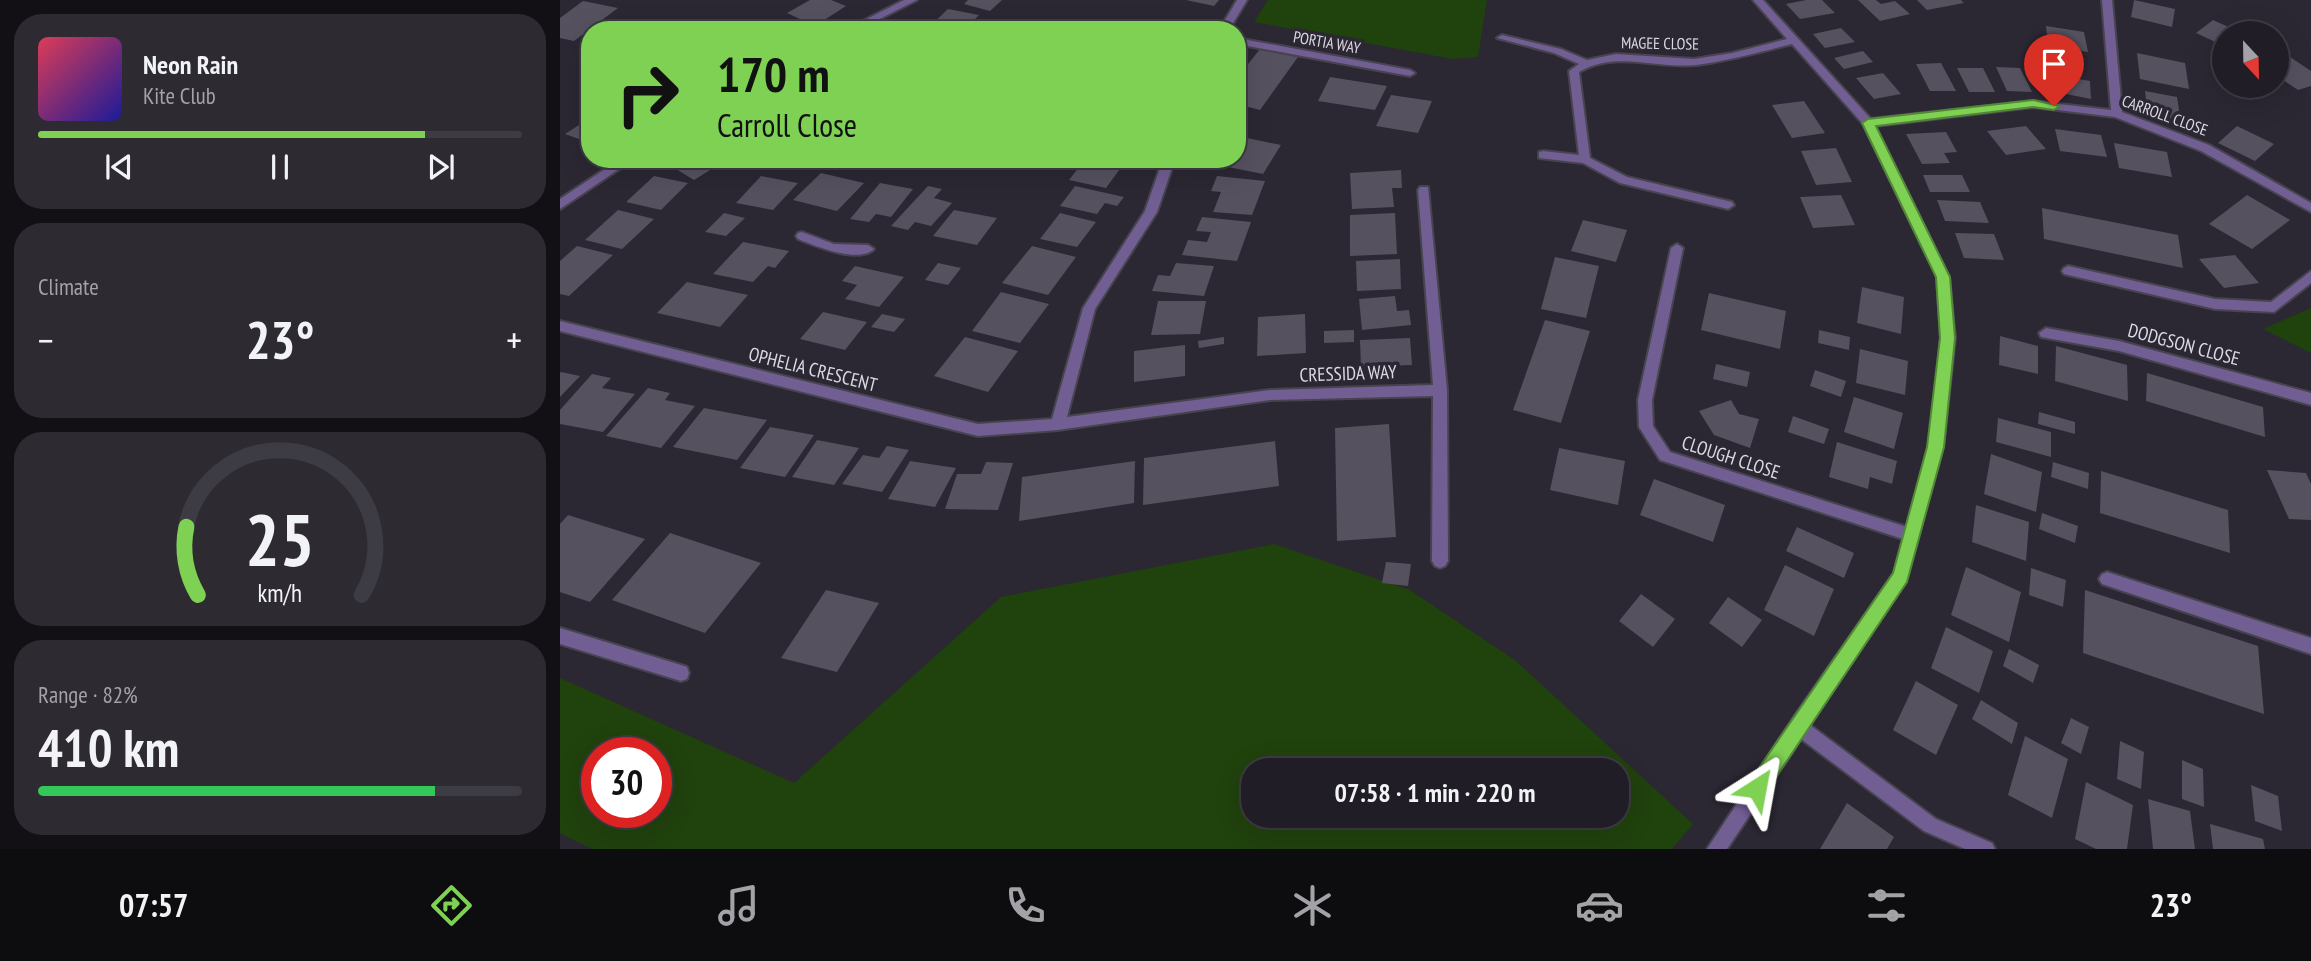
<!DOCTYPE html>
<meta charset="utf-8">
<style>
:root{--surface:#201d26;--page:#2d2a32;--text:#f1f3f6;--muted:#a2a2a7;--line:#3d3b43;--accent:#7ed153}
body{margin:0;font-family:"PT Sans Narrow",sans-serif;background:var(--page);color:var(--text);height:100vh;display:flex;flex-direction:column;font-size:26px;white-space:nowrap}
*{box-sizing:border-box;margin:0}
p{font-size:23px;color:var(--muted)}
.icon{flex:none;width:38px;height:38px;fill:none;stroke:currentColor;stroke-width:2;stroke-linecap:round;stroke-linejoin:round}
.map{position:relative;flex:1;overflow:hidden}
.sheet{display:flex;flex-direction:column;gap:14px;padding:14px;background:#121015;width:560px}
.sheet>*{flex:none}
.top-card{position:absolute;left:21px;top:21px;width:665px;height:147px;border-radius:28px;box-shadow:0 7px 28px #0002,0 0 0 2px var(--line);background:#7ed153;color:#111;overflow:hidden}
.needle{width:46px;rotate:158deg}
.buttons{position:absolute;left:1652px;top:21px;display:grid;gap:14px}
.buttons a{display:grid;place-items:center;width:77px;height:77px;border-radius:50%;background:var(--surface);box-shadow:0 7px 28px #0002,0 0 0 2px var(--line);font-size:35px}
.speed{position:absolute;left:21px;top:737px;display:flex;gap:14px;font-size:35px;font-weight:700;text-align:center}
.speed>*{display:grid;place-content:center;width:91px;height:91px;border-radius:50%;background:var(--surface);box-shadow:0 7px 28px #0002,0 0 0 2px var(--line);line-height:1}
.speed .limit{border:10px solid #d22;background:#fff;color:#111}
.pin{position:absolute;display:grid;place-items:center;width:60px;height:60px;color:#fff;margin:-72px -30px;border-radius:50% 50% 50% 0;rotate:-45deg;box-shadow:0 0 7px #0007}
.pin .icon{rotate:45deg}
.me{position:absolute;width:77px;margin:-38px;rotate:34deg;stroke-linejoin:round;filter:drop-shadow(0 0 5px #0008)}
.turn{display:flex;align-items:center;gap:24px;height:147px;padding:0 21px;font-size:32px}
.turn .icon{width:91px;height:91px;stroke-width:2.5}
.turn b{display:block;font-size:49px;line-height:60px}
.big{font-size:52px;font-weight:700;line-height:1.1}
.sheet .card{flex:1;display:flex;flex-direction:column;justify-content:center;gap:10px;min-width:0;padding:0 24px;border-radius:28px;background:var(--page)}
.sheet .dial{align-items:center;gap:0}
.dial svg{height:182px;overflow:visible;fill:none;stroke:var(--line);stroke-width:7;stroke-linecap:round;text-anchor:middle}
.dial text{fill:var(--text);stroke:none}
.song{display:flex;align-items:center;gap:21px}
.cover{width:84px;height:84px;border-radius:10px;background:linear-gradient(135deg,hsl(350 70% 55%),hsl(240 70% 35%))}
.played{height:7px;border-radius:4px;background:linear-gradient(90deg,var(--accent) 80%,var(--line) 80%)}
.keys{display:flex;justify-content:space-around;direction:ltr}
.heat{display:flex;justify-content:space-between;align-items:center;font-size:38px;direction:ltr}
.charge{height:10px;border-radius:5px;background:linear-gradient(90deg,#34c759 82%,var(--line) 0)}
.trip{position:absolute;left:681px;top:758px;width:388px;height:70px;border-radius:28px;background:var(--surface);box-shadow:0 7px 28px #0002,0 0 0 2px var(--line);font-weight:700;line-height:70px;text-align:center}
.tab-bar{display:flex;height:112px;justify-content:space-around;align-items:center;background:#0d0c0f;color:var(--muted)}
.tab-bar .icon{width:49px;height:49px}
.tab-bar .current{color:var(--accent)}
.tab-bar b{font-size:32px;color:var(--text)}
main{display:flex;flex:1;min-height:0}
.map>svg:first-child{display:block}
</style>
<main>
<section class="sheet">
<div class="card">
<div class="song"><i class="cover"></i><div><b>Neon Rain</b><p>Kite Club</p></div></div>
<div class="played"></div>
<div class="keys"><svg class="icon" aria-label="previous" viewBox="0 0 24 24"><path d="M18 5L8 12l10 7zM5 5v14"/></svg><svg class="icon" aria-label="pause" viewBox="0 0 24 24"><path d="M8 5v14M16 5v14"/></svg><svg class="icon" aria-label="next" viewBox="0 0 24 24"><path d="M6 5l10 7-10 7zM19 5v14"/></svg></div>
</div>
<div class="card"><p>Climate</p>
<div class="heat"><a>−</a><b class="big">23°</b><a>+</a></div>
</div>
<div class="card dial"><svg viewBox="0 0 100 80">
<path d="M14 69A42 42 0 1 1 86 69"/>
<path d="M14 69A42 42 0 0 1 9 39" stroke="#7ed153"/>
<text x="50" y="56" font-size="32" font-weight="700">25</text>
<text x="50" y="72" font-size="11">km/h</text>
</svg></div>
<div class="card"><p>Range · 82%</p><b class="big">410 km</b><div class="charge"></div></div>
</section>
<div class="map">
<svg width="1751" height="849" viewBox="0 0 1751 849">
<rect width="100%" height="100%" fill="#2b2733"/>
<path fill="#20420d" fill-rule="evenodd" d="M708,0H927L918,57L892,59L694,22Z
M1751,308V353L1703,329Z
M714,544L850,590L955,660L1133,824L1112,849H32L0,833V678L234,783L441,597ZM37,752H96V812H37ZM693,770H1057V816H693Z"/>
<path fill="#55515f" d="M250,0H271L286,6L255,26L227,13Z
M408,0H442L430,11L404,4Z
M626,0H659L654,6Z
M1246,0H1262L1275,13L1240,19L1226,4Z
M1298,0H1316L1321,4L1335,1L1350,14L1320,21Z
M1357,0H1401L1404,3L1367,10Z
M1574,0L1615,9L1612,27L1571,17Z
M23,1L58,8L14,41L0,38V18Z
M388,9L419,15L404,30H366Z
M460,20L493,27L490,30H451Z
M1653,20L1682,33H1664V46L1636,33Z
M1486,26L1524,32L1528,52L1488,46Z
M1281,28L1295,42L1265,48L1253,34Z
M700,49L738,57L700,110L677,104V78Z
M1303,51L1313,62L1284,69L1274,58Z
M1577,53L1625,63L1629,89L1580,79Z
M1727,55L1751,71V86L1738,90L1717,76V58Z
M1381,63L1396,91H1370L1356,64Z
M1436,67L1460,68L1472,92L1447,91Z
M1397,68H1423L1435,92H1409Z
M1323,73L1341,94L1314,99L1296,78Z
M1485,73L1530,81L1531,99L1486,90Z
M770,77L827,86L815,110L758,101Z
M1585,91L1617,97L1621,124L1588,118Z
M831,95L872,101L858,133L816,126Z
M1244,101L1265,133L1232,138L1212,105Z
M30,118V143L5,134Z
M1466,126L1486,149L1446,155L1427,131Z
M1677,126L1714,144L1695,161L1658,143Z
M1495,129L1541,135L1547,157L1500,151Z
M1386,132L1397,152L1384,153L1390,163L1362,164L1346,134Z
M682,137L721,145L703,174L663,166L668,159H677V144Z
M1554,143L1607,152L1612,177L1559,168Z
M1276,148L1292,182L1256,185L1241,151Z
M123,159H168L134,180L111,166Z
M525,159H553L565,162L546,188L509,180Z
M841,170L842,188H832L834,207L792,209L790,173Z
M261,173L304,183L277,211L233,200Z
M1363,175H1402L1410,192H1370Z
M94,176L128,183L101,210L66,202Z
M201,176L238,183L213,210L176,203Z
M657,176L705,181L692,215L653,212L661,192L651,191Z
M320,183L353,189L331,217L316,214L309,222L290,219Z
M368,186L382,189L374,198L392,203L371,226L355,222L348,230L331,226Z
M515,186L564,197L557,206L545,203L537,214L500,206Z
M1281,195L1295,225L1253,228L1240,197Z
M1687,195L1730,220L1692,249L1649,224Z
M1377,200L1420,202L1429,223L1385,221Z
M1482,208L1618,235L1623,268L1484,239Z
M58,210L94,219L62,249L25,240Z
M394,210L437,218L417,245L373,236Z
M164,213L185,218L166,236L145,232Z
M500,213L536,222L517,247L480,239Z
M835,213L837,254L790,256V215Z
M642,217L691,222L677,261L622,255L628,240L647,242L651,232L636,231Z
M1023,220L1067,230L1056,262L1011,251Z
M1395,233L1434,234L1444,260L1404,258Z
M183,242L229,251L215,268L208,266L193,282L153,274Z
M17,246L53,255L9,296L0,294V261Z
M472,246L516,257L488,295L442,283Z
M1675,255L1699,283L1664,288L1639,259Z
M995,257L1039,266L1026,318L981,309Z
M840,259L841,289L797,291L796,261Z
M378,263L401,268L388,285L365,280Z
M616,263L654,266L644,296L592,291L598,275L610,276Z
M295,266L344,277L319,307L285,299L297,285L282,281Z
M127,282L188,295L160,327L97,313Z
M1302,287L1344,297L1341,334L1297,323Z
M441,292L489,304L460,343L412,331Z
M1149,293L1226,311L1220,349L1141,330Z
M835,296L837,311L849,310L851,325L802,330L799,299Z
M598,301H646L640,334L591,335Z
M263,312L307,322L285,350L240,339Z
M322,314L345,319L334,332L311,327Z
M745,314L746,353L697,356L698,317Z
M985,320L1030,331L1001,423L953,410Z
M794,330V342L764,343V331Z
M1259,330L1290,337L1289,350L1258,343Z
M1440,336L1478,346V374L1439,365Z
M405,337L458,351L428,392L374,376Z
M664,337V344L639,348L638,341Z
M850,338L852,365L801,367L800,340Z
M625,345V376L574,382V351Z
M1496,346L1567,365L1568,401L1495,381Z
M1300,349L1348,361L1345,395L1296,383Z
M1156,364L1190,372L1187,387L1153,379Z
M1255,370L1286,381L1281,397L1250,386Z
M1,372L20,376L0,397V373Z
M1587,373L1703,407L1705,437L1586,401Z
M32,374L51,378L42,388L75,394L43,432L0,424V410Z
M88,388L110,393L105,400L135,406L101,448L46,436Z
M1294,397L1343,413L1334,449L1284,432Z
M1171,400L1179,414L1199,419L1190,448L1154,435L1139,411Z
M144,408L207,420L177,460L113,447Z
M1479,412L1515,422V434L1478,424Z
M1233,416L1269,429L1264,444L1228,432Z
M1438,418L1491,432V457L1436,442Z
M829,424L836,537L777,541L775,428Z
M210,427L254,435L225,477L180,468Z
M257,440L299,448L274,485L232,477Z
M715,441L719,486L583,505L584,458Z
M1277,442L1337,461L1332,484L1310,477L1308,489L1269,477Z
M327,446L349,450L322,492L282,484L303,455L319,458Z
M999,448L1065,461L1058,505L990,490Z
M1431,454L1482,472L1476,512L1424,494Z
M350,461L396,468L375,507L328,499Z
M575,461L574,503L459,521L462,477Z
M426,462L453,463L438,510L385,509L397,474H421Z
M1493,462L1529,473L1528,489L1491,477Z
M1707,470L1746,473L1751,484V520L1729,519Z
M1541,471L1668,510L1670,553L1540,513Z
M1094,479L1165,505L1153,542L1080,515Z
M1416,505L1469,522L1466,561L1412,542Z
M1482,513L1518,526L1515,543L1479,529Z
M8,515L85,539L30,602L0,592V524Z
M1237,527L1294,553L1284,578L1226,551Z
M110,533L201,563L145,633L52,600Z
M826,562L851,564L848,586L822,583Z
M1225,565L1274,589L1254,636L1204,610Z
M1406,567L1461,592L1449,642L1391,615Z
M1471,568L1506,580L1503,607L1469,595Z
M266,590L319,603L277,672L221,658Z
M1525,590L1698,646L1704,714L1523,653Z
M1081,594L1115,619L1093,647L1059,621Z
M1168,597L1202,620L1182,647L1149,623Z
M1386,627L1433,651L1419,693L1371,668Z
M1449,649L1479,665L1473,683L1443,666Z
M1356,681L1398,705L1376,755L1333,730Z
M1421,700L1458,723L1452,744L1412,719Z
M1511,718L1529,727L1521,754L1501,743Z
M1465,736L1508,759L1492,818L1448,795Z
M1560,741L1584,752L1581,789L1557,779Z
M1622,760L1643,769L1644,807L1622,799Z
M1526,782L1573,805L1567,849H1536L1515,839Z
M1691,785L1718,796L1722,831L1695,821Z
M1588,799L1630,811L1635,849H1593Z
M1287,803L1334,837L1327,849H1260Z
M1650,824L1703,839L1705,849H1653Z"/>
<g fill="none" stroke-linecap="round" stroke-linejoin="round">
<defs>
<path id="lane" d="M242,232L274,244L308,245L314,249C299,264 255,246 238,239L236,236L238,233Z
M1547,572L1751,638V654L1542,584L1539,579L1542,574Z"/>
<path id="street" d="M344,0H357L298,30H285Z
M677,0H687L669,30H659Z
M1193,0H1203L1311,119L1473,101L1551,110L1542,0H1552L1562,112L1649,145L1751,203V212L1641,151L1555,117L1473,107L1315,126L1389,277L1395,338L1383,447L1346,581L1250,725L1376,819L1432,843L1435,849H1405L1364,831L1241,739L1167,849H1147L1232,720L1334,573L1343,539L1100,460L1079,427L1078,400L1111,248L1117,244L1123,248L1092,400L1093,426L1110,452L1347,527L1369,447L1381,338L1377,277L1303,124L1232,44C1200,52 1168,61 1136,65C1096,69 1056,50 1019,72L1030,158L1067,177L1172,202L1174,205L1168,209L1060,183L1023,163L979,158V152L983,151L1019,155L1009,71L1019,64L994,53L937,38L942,35L1001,49L1027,60L1056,54L1134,59L1172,53L1227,39Z
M677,38L850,70L855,73L850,76L677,44Z
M60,159H74L0,209V199Z
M603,159H615L597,212L535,309L507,417L710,390L873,385L858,190L860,187H868L887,390L888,561L885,566L880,568L875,566L872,561L873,396L710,400L498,430L418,436L0,331V321L418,424L492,419L523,308L585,211Z
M1508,266L1655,299L1711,302L1751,271V283L1714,312L1655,309L1504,274L1502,271L1504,268Z
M1486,328L1559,341L1751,393V405L1559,351L1481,337L1479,333Z
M0,628L121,665L127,667L129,673L127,679L121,681L0,644Z"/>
</defs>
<use href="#lane" stroke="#47434f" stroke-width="4"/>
<use href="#street" stroke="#47434f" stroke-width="4"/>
<use href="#lane" fill="#715e93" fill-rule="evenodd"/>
<use href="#street" fill="#715e93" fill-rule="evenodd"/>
</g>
<path fill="#7ed153" stroke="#528836" stroke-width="2" d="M1473,100L1500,106L1494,110L1473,107L1316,126L1390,277L1395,338L1384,447L1347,582L1204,795L1197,798L1190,795L1187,788L1190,781L1333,573L1367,447L1380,338L1376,277L1302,123L1308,119Z"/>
<g text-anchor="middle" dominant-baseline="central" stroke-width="7" stroke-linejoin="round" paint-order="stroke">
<g font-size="16" fill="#dbd9e1" stroke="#2b2733">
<text transform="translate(767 42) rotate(10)">PORTIA WAY</text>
<text transform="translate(1100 43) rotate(1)">MAGEE CLOSE</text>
<text transform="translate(1605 115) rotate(20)">CARROLL CLOSE</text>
</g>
<g font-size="19" fill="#dbd9e1" stroke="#2b2733">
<text transform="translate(1624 344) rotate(15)">DODGSON CLOSE</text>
<text transform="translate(253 369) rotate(14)">OPHELIA CRESCENT</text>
<text transform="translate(788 373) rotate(-2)">CRESSIDA WAY</text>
<text transform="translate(1171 457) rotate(18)">CLOUGH CLOSE</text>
</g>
</g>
</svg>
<div class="buttons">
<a><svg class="needle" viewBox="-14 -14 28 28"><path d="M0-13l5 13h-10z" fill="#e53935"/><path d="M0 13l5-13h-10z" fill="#a2a2a7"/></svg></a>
</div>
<div class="speed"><div class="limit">30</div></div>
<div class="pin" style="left:1494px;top:106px;background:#d93025"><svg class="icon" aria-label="arrive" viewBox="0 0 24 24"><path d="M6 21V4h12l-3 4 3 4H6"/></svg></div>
<svg class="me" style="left:1197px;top:788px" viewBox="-20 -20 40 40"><path d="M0-17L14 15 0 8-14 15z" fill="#7ed153" stroke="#fff" stroke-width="4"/></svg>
<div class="trip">07:58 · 1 min · 220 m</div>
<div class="top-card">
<div class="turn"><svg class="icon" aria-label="right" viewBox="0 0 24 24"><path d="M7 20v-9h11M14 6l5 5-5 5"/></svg><div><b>170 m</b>Carroll Close</div></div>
</div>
</div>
</main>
<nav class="tab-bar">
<b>07:57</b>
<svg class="icon current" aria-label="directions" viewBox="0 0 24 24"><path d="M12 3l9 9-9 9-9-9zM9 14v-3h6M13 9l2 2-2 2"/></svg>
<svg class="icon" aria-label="music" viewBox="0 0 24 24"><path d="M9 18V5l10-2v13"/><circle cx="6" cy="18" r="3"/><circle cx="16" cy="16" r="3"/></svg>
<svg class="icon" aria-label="phone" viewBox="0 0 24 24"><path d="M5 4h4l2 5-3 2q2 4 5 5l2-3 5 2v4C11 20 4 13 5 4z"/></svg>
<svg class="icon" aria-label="climate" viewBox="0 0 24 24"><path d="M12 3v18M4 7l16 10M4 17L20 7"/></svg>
<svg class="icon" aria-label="car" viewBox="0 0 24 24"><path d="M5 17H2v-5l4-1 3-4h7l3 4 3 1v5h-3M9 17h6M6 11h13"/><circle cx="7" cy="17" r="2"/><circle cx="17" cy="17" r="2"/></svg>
<svg class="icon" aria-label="filters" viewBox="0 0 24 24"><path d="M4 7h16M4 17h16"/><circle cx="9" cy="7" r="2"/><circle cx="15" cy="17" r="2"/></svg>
<b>23°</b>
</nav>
